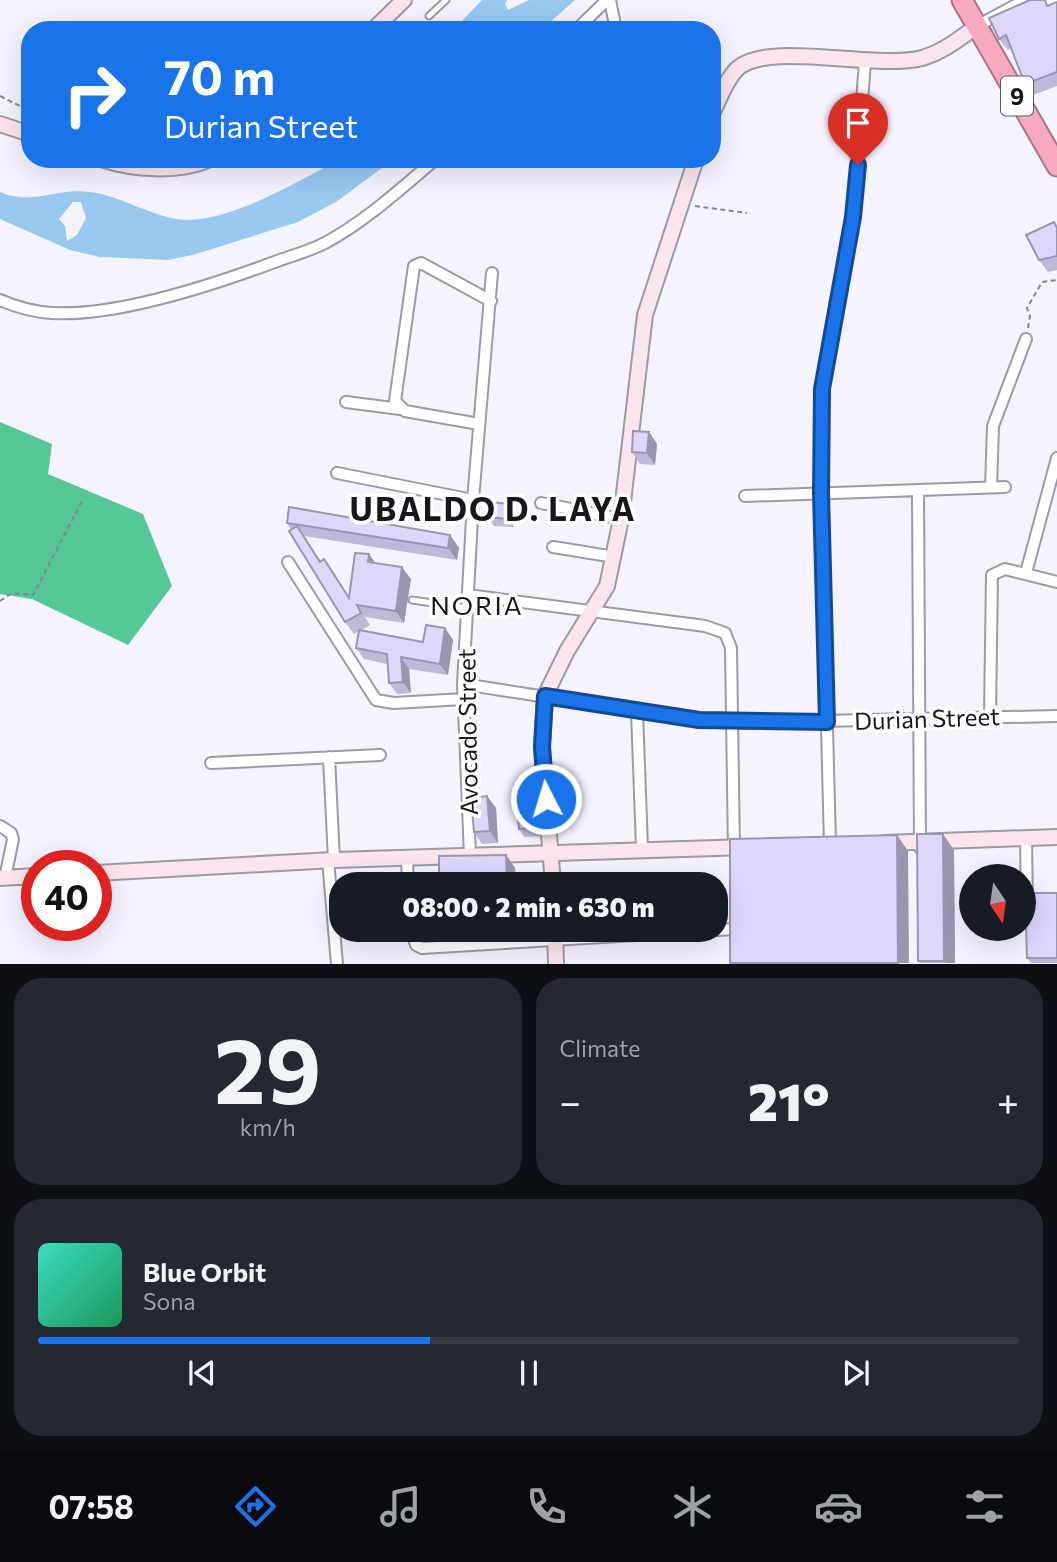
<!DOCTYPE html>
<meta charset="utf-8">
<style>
:root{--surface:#171b24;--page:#242831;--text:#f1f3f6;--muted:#9ea1a6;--line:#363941;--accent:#1a73e8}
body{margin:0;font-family:Commissioner,sans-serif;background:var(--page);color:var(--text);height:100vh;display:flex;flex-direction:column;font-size:26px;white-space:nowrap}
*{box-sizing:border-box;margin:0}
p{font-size:23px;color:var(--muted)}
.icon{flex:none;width:38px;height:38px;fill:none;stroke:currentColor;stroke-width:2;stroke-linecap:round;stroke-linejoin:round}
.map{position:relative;height:964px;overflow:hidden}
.sheet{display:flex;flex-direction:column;gap:14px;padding:14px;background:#0d0f14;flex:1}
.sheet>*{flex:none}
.banner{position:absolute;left:21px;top:21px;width:700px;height:147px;border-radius:28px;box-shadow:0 7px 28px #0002;background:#1a73e8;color:#fff;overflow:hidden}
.needle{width:46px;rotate:167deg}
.tools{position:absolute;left:959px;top:864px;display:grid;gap:14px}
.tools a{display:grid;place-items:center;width:77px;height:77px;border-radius:50%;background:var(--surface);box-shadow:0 7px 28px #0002;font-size:35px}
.speed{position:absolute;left:21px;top:850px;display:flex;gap:14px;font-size:35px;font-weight:700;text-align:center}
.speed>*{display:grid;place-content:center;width:91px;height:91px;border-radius:50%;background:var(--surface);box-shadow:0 7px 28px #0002;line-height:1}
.speed .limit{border:10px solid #d22;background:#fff;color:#111}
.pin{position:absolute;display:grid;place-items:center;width:60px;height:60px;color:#fff;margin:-72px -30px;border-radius:50% 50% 50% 0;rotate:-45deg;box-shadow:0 0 7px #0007}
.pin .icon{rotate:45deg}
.me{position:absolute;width:77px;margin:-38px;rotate:355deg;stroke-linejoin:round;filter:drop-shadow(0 0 5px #0008)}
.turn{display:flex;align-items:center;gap:24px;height:147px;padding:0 28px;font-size:32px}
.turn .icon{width:91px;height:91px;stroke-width:2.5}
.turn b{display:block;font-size:49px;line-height:60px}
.big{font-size:52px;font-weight:800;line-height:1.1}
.sheet .card{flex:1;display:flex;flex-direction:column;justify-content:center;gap:10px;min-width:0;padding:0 24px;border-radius:28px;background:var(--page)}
.sheet .dial{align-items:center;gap:0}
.dial b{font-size:91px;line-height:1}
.song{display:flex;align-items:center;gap:21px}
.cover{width:84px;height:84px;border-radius:10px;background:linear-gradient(135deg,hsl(170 70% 55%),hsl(150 70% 35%))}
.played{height:7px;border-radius:4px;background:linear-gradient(90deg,var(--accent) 40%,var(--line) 40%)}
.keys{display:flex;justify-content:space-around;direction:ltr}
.heat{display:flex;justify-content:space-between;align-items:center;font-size:38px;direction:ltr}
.sheet .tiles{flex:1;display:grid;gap:14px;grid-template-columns:1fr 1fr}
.card:last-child{grid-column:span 2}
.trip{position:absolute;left:329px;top:872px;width:399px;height:70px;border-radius:28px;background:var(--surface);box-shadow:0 7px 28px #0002;font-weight:800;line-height:70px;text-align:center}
.tab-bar{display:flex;height:112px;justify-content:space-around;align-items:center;background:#090b0e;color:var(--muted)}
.tab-bar .icon{width:49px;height:49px}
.tab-bar .active{color:var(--accent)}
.tab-bar b{font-size:32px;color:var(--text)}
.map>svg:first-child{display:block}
</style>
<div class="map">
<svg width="1057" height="964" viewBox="0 0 1057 964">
<rect width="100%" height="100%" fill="#f5f3ff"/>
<path fill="#56c895" d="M0,422L52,444L48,474L143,514L172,586L128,645L32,599L0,594Z"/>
<path fill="#98c9f1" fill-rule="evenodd" d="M482,0H507L505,4L508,10L529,0H575L541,30H453Z
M331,159H394L336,202L298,222L196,254L169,260L100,257L70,250L0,219V192C31,206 58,187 90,192C117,195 144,212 171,218C216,229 283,189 322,169ZM73,202H81L86,218L77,235L67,241L65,226L59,219Z"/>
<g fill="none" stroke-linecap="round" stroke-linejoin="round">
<defs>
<path id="lane" d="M429,16L446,0
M412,600L467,608"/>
<path id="street" d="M610,0L616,30
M977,26L1025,0
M576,30L607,0
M0,300C16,307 34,312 52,313C119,317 216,284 280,260C295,255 311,250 325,243C366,221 400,189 436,159
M346,402L400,409
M479,424L405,411L395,401L414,266L421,263L491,301
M337,473L473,500
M991,487L993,426L1026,339
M918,490L920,848
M745,496L1005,487
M541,503L621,519
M553,547L615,557
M288,562L376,700L394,703L464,699
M1027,569L1057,458
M468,595L705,626L725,633L731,648L734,852
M463,684L668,716L732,723L1057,716
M637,711L642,848
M990,715L992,575L1005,569L1057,582
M329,757L334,860
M211,763L380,755
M0,826L11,833L13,839L5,878
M1026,838L1027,905
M830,845L821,493L822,389L853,217L865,62
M470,856L463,684L473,500L492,273
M407,858L408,884
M328,860L337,964
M411,929L416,945L422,948L735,929"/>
<path id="secondary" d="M373,30L404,0
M712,114C719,100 726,79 738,68C769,41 875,70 922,58C943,52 959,39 977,26
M0,124L30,134
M101,159C133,170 179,173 210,159
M884,843L1057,837
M96,873L334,860L748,847
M0,878L37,876
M553,884L542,747L545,696L567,651L607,586L621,519L645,315L696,159
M555,929L556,964"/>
<path id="highway" d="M962,0L1057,166"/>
</defs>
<use href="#lane" stroke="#9c9aa5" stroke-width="9"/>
<use href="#street" stroke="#9c9aa5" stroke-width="14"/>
<use href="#secondary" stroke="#9c9aa5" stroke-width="18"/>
<use href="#highway" stroke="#a87685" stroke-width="23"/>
<path stroke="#87868e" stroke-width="2" stroke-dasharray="5 3.5" stroke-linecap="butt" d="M76,26L91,30
M0,96L30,111
M695,206L747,213
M1028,328L1030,316L1027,308L1042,282L1057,280
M0,601L12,593L33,595L83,499"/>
<use href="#lane" stroke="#fff" stroke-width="5"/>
<use href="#street" stroke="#fff" stroke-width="10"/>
<use href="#secondary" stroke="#fce5ec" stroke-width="14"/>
<use href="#highway" stroke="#f6a9bf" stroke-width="19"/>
</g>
<path fill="#bfb8d8" d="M1057,2V86L1033,95L1025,84L1011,48L1008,50L999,39L1050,5Z
M1057,226V270L1048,272L1039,260Z
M649,432L657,444L655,465L640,464L632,452Z
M514,512L513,527L494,526L488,517Z
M287,523L450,535L459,548L457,560L304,536L321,562L333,572L349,597L369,554L375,563L411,579L404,623L365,617L370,625L360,631L423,642L445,628L453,640L448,675L409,669L411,693L397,694L389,683L387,664L364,659L356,648L359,631L354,634L345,622Z
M532,805L538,813L540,836L524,837L519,829Z
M496,808L498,843L482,844L474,832Z
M954,850L955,963H920L918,961Z
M506,855L515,868L516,884H443L439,878Z
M1057,893V963H1031L1027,958Z"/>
<path fill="#9b96b0" d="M649,432L657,444L655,465L647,453Z
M509,504L514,512L513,527L507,519Z
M450,535L459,548L457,560L448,548Z
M369,554L378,567L368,562Z
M402,567L411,579L404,623L396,611Z
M445,628L453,640L448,675L440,664Z
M401,657L409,669L411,693L403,682Z
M487,796L496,808L498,843L490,831Z
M532,805L538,813L540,836L534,828Z
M943,834L954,850L955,963H946L944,961Z
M897,835L908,851L909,963H898Z
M506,855L515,868L516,884H510L507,880Z"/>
<path fill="#ded6fb" stroke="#9b96b0" stroke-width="2" d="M1030,0H1045L1047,6L1057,2V72L1025,84L1006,35L999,39L989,18Z
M1054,222L1057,228V256L1039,260L1026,235Z
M633,431L649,432L647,453L632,452Z
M490,502L509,504L507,519L488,517Z
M289,507L450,535L448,548L287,523Z
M297,526L320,562L324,559L349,598L355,553L369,554L368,562L402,567L396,611L357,605L361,613L345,622L289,531Z
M426,625L445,628L440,664L401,657L403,682L389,683L387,654L356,648L359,630L423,642Z
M487,796L490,831L474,832L471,798Z
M532,805L534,828L519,829L517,806Z
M917,834H943L944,961H918Z
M897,835L898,963H730V839Z
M506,855L507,880L460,883L459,877L439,878V856Z
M1025,893H1057V958H1027Z"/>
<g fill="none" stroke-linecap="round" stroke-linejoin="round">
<defs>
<path id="route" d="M546,799L542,747L545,696L699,720L827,722L821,493L822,389L853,217L858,165"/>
</defs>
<use href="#route" stroke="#114b97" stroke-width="18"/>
<use href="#route" stroke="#1a73e8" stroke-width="12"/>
</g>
<g text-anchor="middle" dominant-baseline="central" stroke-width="7" stroke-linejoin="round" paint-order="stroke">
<rect fill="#fff" stroke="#5d5c5f" stroke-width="2" x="1001" y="76.5" width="32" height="39" rx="5"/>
<g font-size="23" font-weight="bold" fill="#17161a">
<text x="1017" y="96">9</text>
</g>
<g font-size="24" fill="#17161a" stroke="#fff">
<text transform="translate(927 718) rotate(-2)">Durian Street</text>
<text transform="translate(467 732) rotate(-91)">Avocado Street</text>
</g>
<g font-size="26" letter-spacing="2" fill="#17161a" stroke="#fff">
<text x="477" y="604">NORIA</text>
</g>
<g font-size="32" font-weight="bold" letter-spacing="2" fill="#17161a" stroke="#fff">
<text x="493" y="508">UBALDO D. LAYA</text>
</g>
</g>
</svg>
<div class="tools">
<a><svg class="needle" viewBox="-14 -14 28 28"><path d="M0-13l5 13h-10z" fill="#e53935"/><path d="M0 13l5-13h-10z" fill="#9ea1a6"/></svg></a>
</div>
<div class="speed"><div class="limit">40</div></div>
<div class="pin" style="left:858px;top:165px;background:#d93025"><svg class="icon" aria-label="arrive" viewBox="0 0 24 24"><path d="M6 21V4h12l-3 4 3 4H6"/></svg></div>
<svg class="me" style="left:546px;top:799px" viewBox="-20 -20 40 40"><circle r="17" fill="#1a73e8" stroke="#fff" stroke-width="3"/><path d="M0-11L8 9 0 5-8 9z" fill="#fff"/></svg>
<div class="trip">08:00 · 2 min · 630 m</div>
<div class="banner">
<div class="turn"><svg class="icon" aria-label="right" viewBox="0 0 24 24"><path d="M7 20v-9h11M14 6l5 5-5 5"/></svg><div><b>70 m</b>Durian Street</div></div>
</div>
</div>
<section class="sheet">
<div class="tiles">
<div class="card dial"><b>29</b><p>km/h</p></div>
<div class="card"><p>Climate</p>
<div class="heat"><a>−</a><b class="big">21°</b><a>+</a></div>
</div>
<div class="card">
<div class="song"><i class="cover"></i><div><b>Blue Orbit</b><p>Sona</p></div></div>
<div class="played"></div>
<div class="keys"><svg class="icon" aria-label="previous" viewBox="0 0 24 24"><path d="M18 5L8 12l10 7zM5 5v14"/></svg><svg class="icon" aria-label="pause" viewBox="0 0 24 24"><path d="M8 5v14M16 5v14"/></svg><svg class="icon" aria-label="next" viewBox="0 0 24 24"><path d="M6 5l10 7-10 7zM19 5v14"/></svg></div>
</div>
</div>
</section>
<nav class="tab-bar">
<b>07:58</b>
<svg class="icon active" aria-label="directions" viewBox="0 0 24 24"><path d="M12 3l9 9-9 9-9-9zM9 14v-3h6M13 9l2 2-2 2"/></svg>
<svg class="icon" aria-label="music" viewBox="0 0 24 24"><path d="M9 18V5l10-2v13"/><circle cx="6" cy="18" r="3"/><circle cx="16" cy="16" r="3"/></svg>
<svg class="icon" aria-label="phone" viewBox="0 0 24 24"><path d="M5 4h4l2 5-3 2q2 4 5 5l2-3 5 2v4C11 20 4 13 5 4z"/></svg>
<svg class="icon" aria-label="climate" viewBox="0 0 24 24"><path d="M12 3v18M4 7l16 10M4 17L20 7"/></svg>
<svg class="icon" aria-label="car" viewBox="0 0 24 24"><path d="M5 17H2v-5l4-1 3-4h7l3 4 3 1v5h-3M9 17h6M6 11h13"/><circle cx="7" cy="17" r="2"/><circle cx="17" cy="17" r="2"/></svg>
<svg class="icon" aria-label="filters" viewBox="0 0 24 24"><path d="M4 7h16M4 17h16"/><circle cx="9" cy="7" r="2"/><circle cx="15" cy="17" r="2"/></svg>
</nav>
